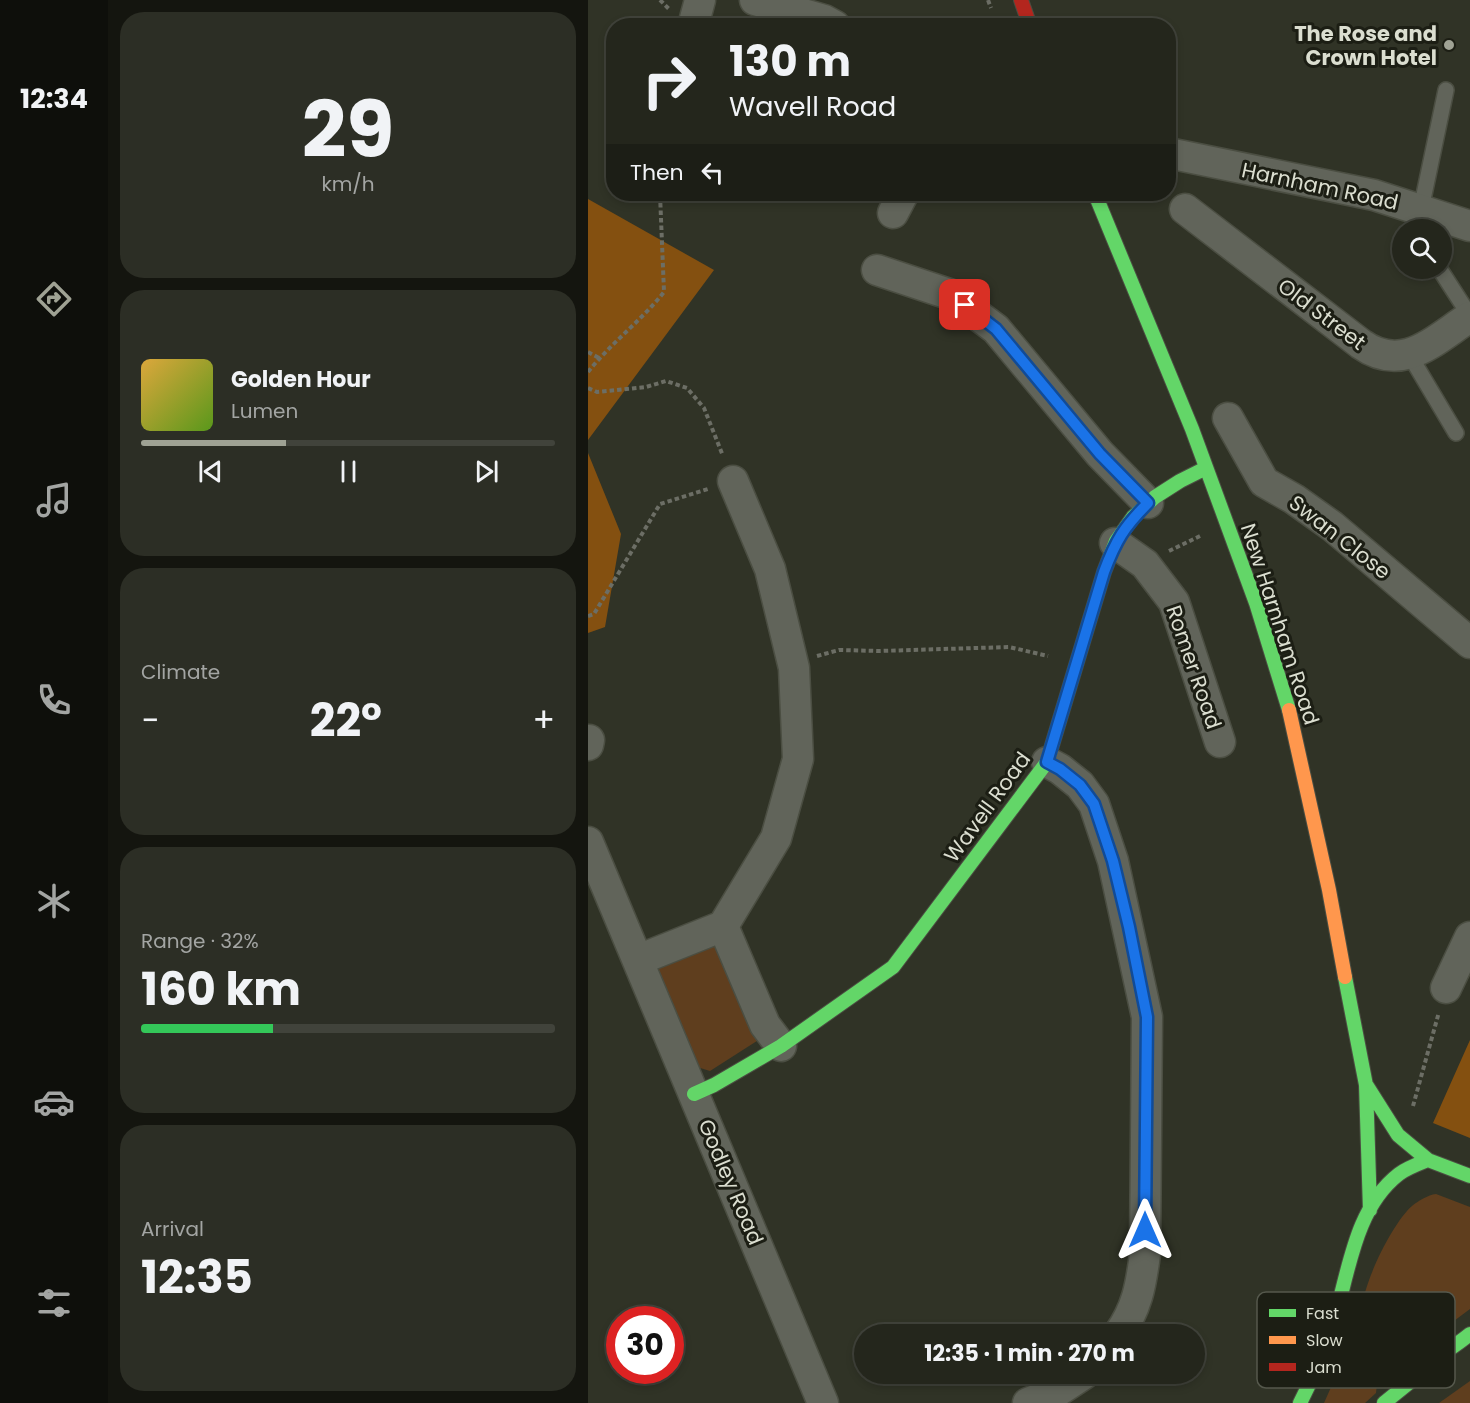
<!DOCTYPE html>
<meta charset="utf-8">
<style>
:root{--surface:#24261c;--page:#2c2e25;--text:#f1f3f6;--muted:#a3a5a3;--line:#41433b;--accent:#9fa294}
body{margin:0;font-family:Poppins,sans-serif;background:var(--page);color:var(--text);height:100vh;display:flex;flex-direction:column;font-size:22px;white-space:nowrap}
*{box-sizing:border-box;margin:0}
p{font-size:20px;color:var(--muted)}
.icon{flex:none;width:33px;height:33px;fill:none;stroke:currentColor;stroke-width:2;stroke-linecap:round;stroke-linejoin:round}
.map{position:relative;flex:1;overflow:hidden}
.panel{display:flex;flex-direction:column;gap:12px;padding:12px;background:#14150f;width:480px}
.panel>*{flex:none}
.hud{position:absolute;left:18px;top:18px;width:570px;height:183px;border-radius:24px;box-shadow:0 3px 9px #0003,0 0 0 2px var(--line);background:#24261c;color:var(--text);overflow:hidden}
.fabs{position:absolute;left:804px;top:219px;display:grid;gap:12px}
.fabs a{display:grid;place-items:center;width:60px;height:60px;border-radius:50%;background:var(--surface);box-shadow:0 3px 9px #0003,0 0 0 2px var(--line);font-size:30px}
.speed{position:absolute;left:18px;top:1306px;display:flex;gap:12px;font-size:30px;font-weight:700;text-align:center}
.speed>*{display:grid;place-content:center;width:78px;height:78px;border-radius:50%;background:var(--surface);box-shadow:0 3px 9px #0003,0 0 0 2px var(--line);line-height:1}
.speed .limit{border:9px solid #d22;background:#fff;color:#111}
.pin{position:absolute;display:grid;place-items:center;width:51px;height:51px;color:#fff;margin:-26px;border-radius:12px;box-shadow:0 3px 9px #0006}
.me{position:absolute;width:66px;margin:-33px;rotate:0deg;stroke-linejoin:round;filter:drop-shadow(0 0 4px #0008)}
.turn{display:flex;align-items:center;gap:21px;height:126px;padding:0 24px;font-size:27px}
.turn .icon{width:78px;height:78px;stroke-width:2.5}
.turn b{display:block;font-size:42px;line-height:51px}
.then{display:flex;align-items:center;height:57px;padding:0 24px;background:#0003;gap:12px;font-size:22px}
.big{font-size:45px;font-weight:700;line-height:1.1}
.panel .card{flex:1;display:flex;flex-direction:column;justify-content:center;gap:9px;min-width:0;padding:0 21px;border-radius:24px;background:var(--page)}
.panel .dial{align-items:center;gap:0}
.dial b{font-size:78px;line-height:1}
.song{display:flex;align-items:center;gap:18px}
.cover{width:72px;height:72px;border-radius:9px;background:linear-gradient(135deg,hsl(40 70% 55%),hsl(90 70% 35%))}
.played{height:6px;border-radius:3px;background:linear-gradient(90deg,var(--accent) 35%,var(--line) 35%)}
.keys{display:flex;justify-content:space-around;direction:ltr}
.heat{display:flex;justify-content:space-between;align-items:center;font-size:33px;direction:ltr}
.charge{height:9px;border-radius:4px;background:linear-gradient(90deg,#34c759 32%,var(--line) 0)}
.trip{position:absolute;left:266px;top:1324px;width:351px;height:60px;border-radius:30px;background:var(--surface);box-shadow:0 3px 9px #0003,0 0 0 2px var(--line);font-weight:700;line-height:60px;text-align:center}
main{display:flex;flex:1;min-height:0}
.dock{display:flex;flex-direction:column;width:108px;justify-content:space-around;align-items:center;background:#0e0f0b;color:var(--muted)}
.dock .icon{width:42px;height:42px}
.dock .selected{color:var(--accent)}
.dock b{font-size:27px;color:var(--text)}
.map>svg:first-child{display:block}
</style>
<main>
<nav class="dock">
<b>12:34</b>
<svg class="icon selected" aria-label="directions" viewBox="0 0 24 24"><path d="M12 3l9 9-9 9-9-9zM9 14v-3h6M13 9l2 2-2 2"/></svg>
<svg class="icon" aria-label="music" viewBox="0 0 24 24"><path d="M9 18V5l10-2v13"/><circle cx="6" cy="18" r="3"/><circle cx="16" cy="16" r="3"/></svg>
<svg class="icon" aria-label="phone" viewBox="0 0 24 24"><path d="M5 4h4l2 5-3 2q2 4 5 5l2-3 5 2v4C11 20 4 13 5 4z"/></svg>
<svg class="icon" aria-label="climate" viewBox="0 0 24 24"><path d="M12 3v18M4 7l16 10M4 17L20 7"/></svg>
<svg class="icon" aria-label="car" viewBox="0 0 24 24"><path d="M5 17H2v-5l4-1 3-4h7l3 4 3 1v5h-3M9 17h6M6 11h13"/><circle cx="7" cy="17" r="2"/><circle cx="17" cy="17" r="2"/></svg>
<svg class="icon" aria-label="filters" viewBox="0 0 24 24"><path d="M4 7h16M4 17h16"/><circle cx="9" cy="7" r="2"/><circle cx="15" cy="17" r="2"/></svg>
</nav>
<section class="panel">
<div class="card dial"><b>29</b><p>km/h</p></div>
<div class="card">
<div class="song"><i class="cover"></i><div><b>Golden Hour</b><p>Lumen</p></div></div>
<div class="played"></div>
<div class="keys"><svg class="icon" aria-label="previous" viewBox="0 0 24 24"><path d="M18 5L8 12l10 7zM5 5v14"/></svg><svg class="icon" aria-label="pause" viewBox="0 0 24 24"><path d="M8 5v14M16 5v14"/></svg><svg class="icon" aria-label="next" viewBox="0 0 24 24"><path d="M6 5l10 7-10 7zM19 5v14"/></svg></div>
</div>
<div class="card"><p>Climate</p>
<div class="heat"><a>−</a><b class="big">22°</b><a>+</a></div>
</div>
<div class="card"><p>Range · 32%</p><b class="big">160 km</b><div class="charge"></div></div>
<div class="card"><p>Arrival</p><b class="big">12:35</b></div>
</section>
<div class="map">
<svg width="882" height="1403" viewBox="0 0 882 1403">
<rect width="100%" height="100%" fill="#303326"/>
<path fill="#5f3e1e" d="M117,940L130,945L172,1039L122,1071L109,1067L67,968Z
M848,1194L882,1207V1309L823,1353C811,1356 803,1353 792,1349C784,1346 778,1344 775,1335C761,1308 802,1225 824,1206C830,1201 840,1195 848,1194Z
M761,1366L772,1376L789,1384L788,1393L777,1403H736L752,1367Z
M882,1381V1403H851Z"/>
<path fill="#845010" d="M0,199L126,270L0,440Z
M0,453L33,534L17,627L0,633Z
M882,1040V1138L845,1123Z"/>
<g fill="none" stroke-linecap="round" stroke-linejoin="round">
<defs>
<path id="lane" d="M833,209L858,90
M851,268L882,316
M821,354L868,433"/>
<path id="street" d="M167,0L236,20L247,26
M105,26L112,0
M580,153L786,195L882,226
M597,209L773,344C815,374 846,340 882,317
M305,213L315,194
M289,270L361,294L408,329L512,454L560,503
M640,418L676,482L706,499L744,526L882,643
M527,543L557,564L586,602L632,742
M0,745L1,740
M459,762L472,769L492,785L506,804L525,861L559,1017L557,1254C553,1285 549,1309 530,1335
M0,842L235,1403
M135,926L188,838L210,759L206,668L182,569L145,481
M50,960L135,926L177,1025L193,1046
M858,988L882,937
M440,1403L470,1391L496,1374"/>
<path id="fast" d="M507,194L604,429L668,603L701,710
M757,977L778,1085L782,1210
M779,1086L810,1135L840,1160
M106,1094L126,1085L193,1046L305,967L459,762L516,572L528,541L545,517L567,497L592,481L618,468
M747,1318C751,1328 755,1339 762,1347C768,1355 776,1359 785,1362C823,1377 853,1357 882,1334
M712,1403C726,1376 738,1348 747,1318C761,1269 768,1207 811,1174C819,1168 830,1164 840,1160L882,1176
M796,1403L843,1365"/>
<path id="slow" d="M701,710L741,890L757,977"/>
<path id="jam" d="M433,0L442,26"/>
</defs>
<use href="#lane" stroke="#4b4e42" stroke-width="18"/>
<use href="#street" stroke="#4b4e42" stroke-width="33"/>
<use href="#fast" stroke="#4b4e42" stroke-width="16"/>
<use href="#slow" stroke="#4b4e42" stroke-width="16"/>
<use href="#jam" stroke="#4b4e42" stroke-width="16"/>
<path stroke="#6c6e65" stroke-width="4" stroke-dasharray="4.5 3" stroke-linecap="butt" d="M72,0L82,10
M400,0L403,8
M0,352L11,358
M0,372C23,343 53,321 76,292L72,194
M0,388L9,392L58,387L78,381L99,388L116,408L135,456
M581,551L612,536
M0,616L6,614L72,504L120,489
M229,656L251,650L291,651L421,647L460,656
M825,1106L851,1012"/>
<use href="#lane" stroke="#61645a" stroke-width="15"/>
<use href="#street" stroke="#61645a" stroke-width="30"/>
<use href="#fast" stroke="#63d668" stroke-width="14"/>
<use href="#slow" stroke="#ff974d" stroke-width="14"/>
<use href="#jam" stroke="#b3261e" stroke-width="14"/>
</g>
<g fill="none" stroke-linecap="round" stroke-linejoin="round">
<defs>
<path id="route" d="M377,305L408,329L512,454L560,503C536,527 528,540 516,572L459,762L472,769L492,785L506,804L525,861L541,927L559,1017L557,1230"/>
</defs>
<use href="#route" stroke="#114b97" stroke-width="15"/>
<use href="#route" stroke="#1a73e8" stroke-width="10"/>
</g>
<circle fill="#9fa294" stroke="#1c1e14" stroke-width="2" cx="861" cy="45" r="6"/>
<g text-anchor="middle" dominant-baseline="central" stroke-width="6" stroke-linejoin="round" paint-order="stroke">
<g font-size="21" font-weight="bold" fill="#dbded0" stroke="#1c1e14" text-anchor="end">
<text x="849" y="33">The Rose and<tspan x="849" dy="24">Crown Hotel</tspan></text>
</g>
<g font-size="21" fill="#dbded0" stroke="#1c1e14">
<text transform="translate(732 186) rotate(12)">Harnham Road</text>
<text transform="translate(734 314) rotate(37)">Old Street</text>
<text transform="translate(752 537) rotate(38)">Swan Close</text>
<text transform="translate(692 624) rotate(72)">New Harnham Road</text>
<text transform="translate(606 667) rotate(71)">Romer Road</text>
<text transform="translate(399 807) rotate(-54)">Wavell Road</text>
<text transform="translate(143 1182) rotate(67)">Godley Road</text>
</g>
</g>
<rect x="669" y="1292" width="198" height="96" rx="9" fill="#1c1e14" stroke="#55584c" stroke-width="1.5"/>
<rect x="681" y="1309" width="27" height="8" fill="#63d668"/>
<rect x="681" y="1336" width="27" height="8" fill="#ff974d"/>
<rect x="681" y="1363" width="27" height="8" fill="#b3261e"/>
<g font-size="16" fill="#dbded0">
<text x="718" y="1319">Fast</text>
<text x="718" y="1346">Slow</text>
<text x="718" y="1373">Jam</text>
</g>
</svg>
<div class="fabs">
<a><svg class="icon" aria-label="search" viewBox="0 0 24 24"><circle cx="10" cy="10" r="6"/><path d="M15 15l6 6"/></svg></a>
</div>
<div class="speed"><div class="limit">30</div></div>
<div class="pin" style="left:377px;top:305px;background:#d93025"><svg class="icon" aria-label="arrive" viewBox="0 0 24 24"><path d="M6 21V4h12l-3 4 3 4H6"/></svg></div>
<svg class="me" style="left:557px;top:1230px" viewBox="-20 -20 40 40"><path d="M0-17L14 15 0 8-14 15z" fill="#1a73e8" stroke="#fff" stroke-width="4"/></svg>
<div class="trip">12:35 · 1 min · 270 m</div>
<div class="hud">
<div class="turn"><svg class="icon" aria-label="right" viewBox="0 0 24 24"><path d="M7 20v-9h11M14 6l5 5-5 5"/></svg><div><b>130 m</b>Wavell Road</div></div>
<div class="then">Then<svg class="icon" aria-label="left" viewBox="0 0 24 24"><path d="M17 20v-9H6M10 6l-5 5 5 5"/></svg></div>
</div>
</div>
</main>
